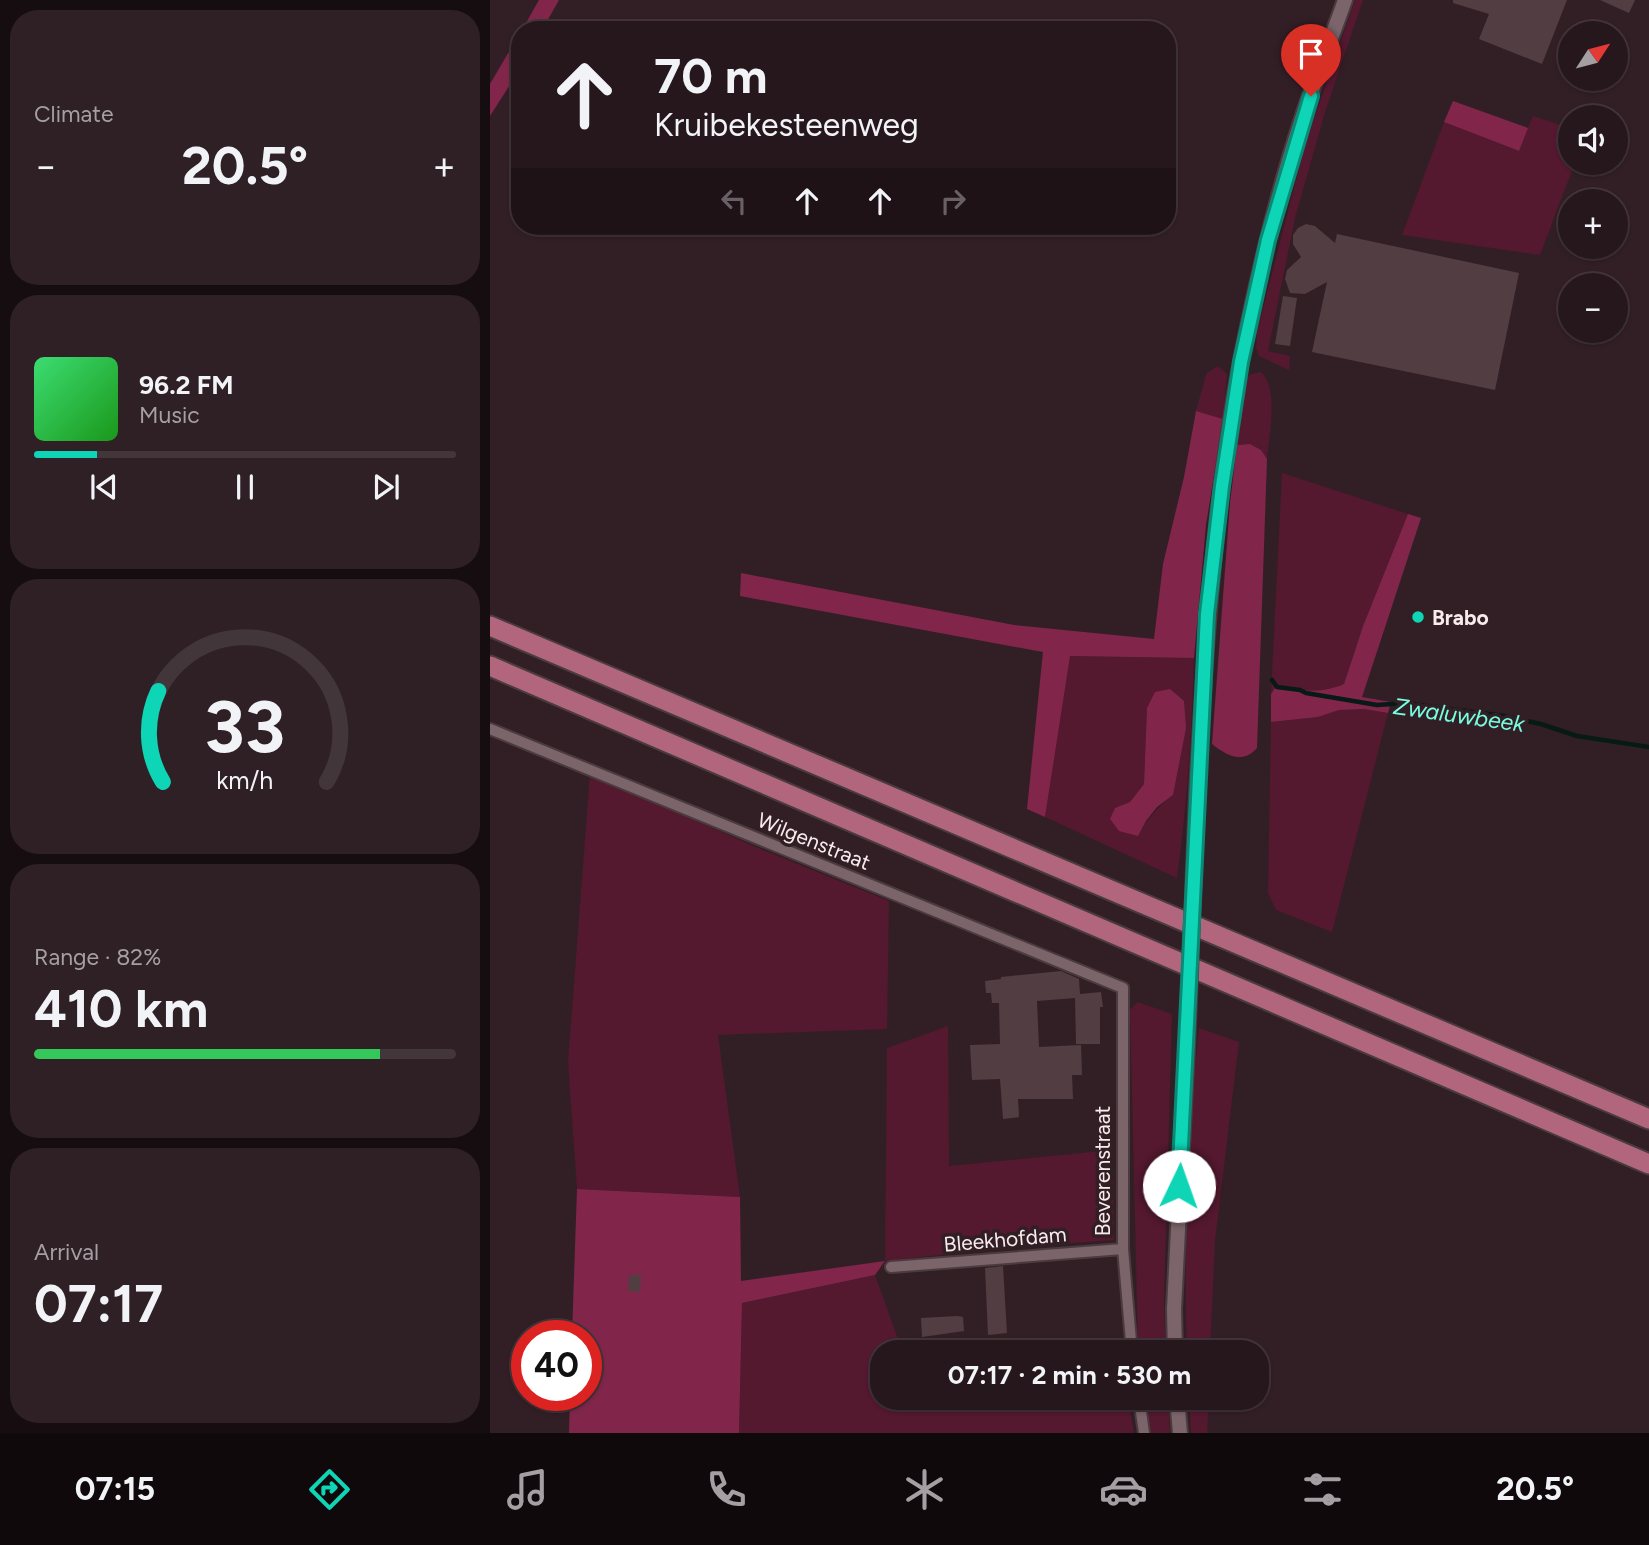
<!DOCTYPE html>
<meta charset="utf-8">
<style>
:root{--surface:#26171c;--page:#2e2025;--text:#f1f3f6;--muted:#a49fa3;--line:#42363b;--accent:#0dd5b5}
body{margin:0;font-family:Figtree,sans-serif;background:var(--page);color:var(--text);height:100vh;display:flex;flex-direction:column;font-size:26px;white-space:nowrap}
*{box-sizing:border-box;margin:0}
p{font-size:23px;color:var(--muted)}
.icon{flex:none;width:38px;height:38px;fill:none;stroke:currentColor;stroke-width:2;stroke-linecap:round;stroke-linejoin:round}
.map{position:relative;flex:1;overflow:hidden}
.sheet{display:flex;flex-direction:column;gap:10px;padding:10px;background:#150d0f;width:490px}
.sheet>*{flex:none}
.top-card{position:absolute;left:21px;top:21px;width:665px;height:214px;border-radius:28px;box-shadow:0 2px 5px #0004,0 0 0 2px var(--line);background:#26171c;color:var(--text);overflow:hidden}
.needle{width:46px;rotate:54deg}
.tools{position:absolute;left:1068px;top:21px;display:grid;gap:14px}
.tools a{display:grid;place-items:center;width:70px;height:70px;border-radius:50%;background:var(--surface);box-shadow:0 2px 5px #0004,0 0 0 2px var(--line);font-size:35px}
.speed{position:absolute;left:21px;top:1320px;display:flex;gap:14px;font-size:35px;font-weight:700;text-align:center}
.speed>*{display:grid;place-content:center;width:91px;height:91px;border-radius:50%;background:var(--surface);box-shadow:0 2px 5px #0004,0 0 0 2px var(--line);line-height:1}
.speed .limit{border:10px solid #d22;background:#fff;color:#111}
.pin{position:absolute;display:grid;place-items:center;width:60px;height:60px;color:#fff;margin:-72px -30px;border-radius:50% 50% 50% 0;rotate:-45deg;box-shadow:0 0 7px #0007}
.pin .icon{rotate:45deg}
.me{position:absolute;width:77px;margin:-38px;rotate:3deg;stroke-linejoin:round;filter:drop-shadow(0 0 5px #0008)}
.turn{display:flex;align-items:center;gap:24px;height:147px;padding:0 28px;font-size:32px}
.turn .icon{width:91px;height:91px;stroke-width:2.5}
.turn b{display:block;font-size:49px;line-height:60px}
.lanes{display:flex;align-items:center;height:66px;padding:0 28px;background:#0003;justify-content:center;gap:35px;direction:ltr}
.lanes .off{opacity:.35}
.big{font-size:52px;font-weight:700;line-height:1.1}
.sheet .card{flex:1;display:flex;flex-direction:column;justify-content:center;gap:10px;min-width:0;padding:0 24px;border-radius:28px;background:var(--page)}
.sheet .dial{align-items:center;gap:0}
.dial svg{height:182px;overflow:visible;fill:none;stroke:var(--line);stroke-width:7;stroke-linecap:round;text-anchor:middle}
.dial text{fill:var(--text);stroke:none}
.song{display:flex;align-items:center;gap:21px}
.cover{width:84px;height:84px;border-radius:10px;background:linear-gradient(135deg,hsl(140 70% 55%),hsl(120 70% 35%))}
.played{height:7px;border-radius:4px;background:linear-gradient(90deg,var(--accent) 15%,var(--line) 15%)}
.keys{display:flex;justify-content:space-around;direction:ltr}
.heat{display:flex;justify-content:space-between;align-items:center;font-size:38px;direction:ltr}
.charge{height:10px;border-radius:5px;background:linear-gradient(90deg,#34c759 82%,var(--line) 0)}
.trip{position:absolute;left:380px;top:1340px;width:399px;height:70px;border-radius:28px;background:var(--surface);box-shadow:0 2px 5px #0004,0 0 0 2px var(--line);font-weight:700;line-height:70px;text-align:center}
.dock{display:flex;height:112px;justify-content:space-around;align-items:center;background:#0f090b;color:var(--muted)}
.dock .icon{width:49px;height:49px}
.dock .selected{color:var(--accent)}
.dock b{font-size:32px;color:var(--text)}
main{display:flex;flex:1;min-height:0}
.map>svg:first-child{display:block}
</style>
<main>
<section class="sheet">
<div class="card"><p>Climate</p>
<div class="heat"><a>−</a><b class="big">20.5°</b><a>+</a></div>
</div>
<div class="card">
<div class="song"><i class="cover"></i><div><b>96.2 FM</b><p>Music</p></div></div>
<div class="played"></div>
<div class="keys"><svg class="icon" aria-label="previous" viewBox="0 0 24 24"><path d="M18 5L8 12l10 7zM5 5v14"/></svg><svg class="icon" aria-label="pause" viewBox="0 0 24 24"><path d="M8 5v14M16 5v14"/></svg><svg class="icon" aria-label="next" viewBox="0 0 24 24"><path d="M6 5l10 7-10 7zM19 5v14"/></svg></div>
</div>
<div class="card dial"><svg viewBox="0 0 100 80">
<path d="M14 69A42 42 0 1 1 86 69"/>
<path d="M14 69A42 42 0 0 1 12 29" stroke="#0dd5b5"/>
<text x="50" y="56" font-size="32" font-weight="700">33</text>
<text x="50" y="72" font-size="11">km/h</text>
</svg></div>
<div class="card"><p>Range · 82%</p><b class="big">410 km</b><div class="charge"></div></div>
<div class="card"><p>Arrival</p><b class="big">07:17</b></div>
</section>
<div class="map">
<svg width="1159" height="1433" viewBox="0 0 1159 1433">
<rect width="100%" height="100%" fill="#321f25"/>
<path fill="#54182f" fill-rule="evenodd" d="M865,0H873L835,112L805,218L778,351L800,356L799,370L769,356L766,348L767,332L815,145Z
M1043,116L1080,128V163H1085L1050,255L912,235L954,122L1028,151Z
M728,366L737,374L733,419L706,411L715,378L717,373Z
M771,372C789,389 779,436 777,459C770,449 760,442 747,445L756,380L759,375Z
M792,473L918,514L873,626L854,684L838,691L803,689L788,685L781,694Z
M579,656L704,658C702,732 697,805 687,878L555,817ZM657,708L683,795C668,807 657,819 648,836L625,808L640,802L654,784Z
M874,709L898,713L842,932L786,910L778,893L781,722L828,717L849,710Z
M100,774L261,845L399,901L397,1029L228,1035L250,1197L87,1189L78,1062Z
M648,1002L682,1014L674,1303L676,1353H649L648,1346L640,1010Z
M458,1026L459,1166L622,1150L624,1240L512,1248L395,1261L397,1048Z
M709,1028L749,1042L725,1241L720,1353H697C693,1248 698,1132 709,1028Z
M385,1275L413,1353H392V1398H638L644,1433H249L252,1303Z
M654,1398H678L680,1433H659Z
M699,1398H719L717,1433H701Z"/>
<path fill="#81264a" d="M49,0H69L52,30H32Z
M30,33V69L0,116V84Z
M963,101L1038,128L1029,151L954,122Z
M706,411L733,419L716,525L704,658L580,656L555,817L537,809L553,652L250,596L251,573L524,625L664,639L673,564L694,477Z
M760,444L771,450L777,459L767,748C752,765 736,755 722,744L740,503L747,445Z
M918,514L931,518L872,697L901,702L898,713L874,709L849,710L828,717L781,722V694L787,685C812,691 831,694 854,684L873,626Z
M680,689L694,701L696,728L683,795L667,807L656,821L648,836L629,831L620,819L625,808L640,802L654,784L657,708L665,692Z
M87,1189L250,1197L251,1281L395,1261L385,1275L252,1303L249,1433H79L80,1395H96V1335H82Z"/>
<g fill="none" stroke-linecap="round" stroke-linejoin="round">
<path stroke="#081a15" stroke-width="4.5" d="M782,680L787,687L810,690L816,693L887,705L916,703L1014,716L1051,724L1087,736L1159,747"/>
</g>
<path fill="#523d43" d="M963,0H1077L1052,64L989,39L999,14L963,3Z
M1110,0H1145L1139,13Z
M816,224L825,226L845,243L847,234L1029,273L1005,390L822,352L837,282L815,294L800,293L795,279L797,270L811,257L803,244V235L808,228Z
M793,296L807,298L800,346L785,344Z
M920 617a7 7 0 1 1 14 0a7 7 0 1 1-14 0Z
M571,971L589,979L590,994L611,992L613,1007H610V1044H586L585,998L547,1001L549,1047L591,1045L592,1075H582L583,1099H528L529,1117L513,1119L510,1079L482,1080L480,1045L510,1044L509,1003H502L501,993H496L495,981L511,979V977Z
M513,1266L517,1333L498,1335L495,1268Z
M139,1275H151L150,1292L138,1291Z
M467,1316L473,1317L474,1331L432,1337L431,1318Z"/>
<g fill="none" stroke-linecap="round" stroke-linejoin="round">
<defs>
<path id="minor" d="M0,729L633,988V1249L642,1353
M401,1267L633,1249
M649,1398L654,1433"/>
<path id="tertiary" d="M707,792C715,648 724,503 751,361C767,280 786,198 812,119C825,79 841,40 855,0
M685,1353L684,1309L697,1049
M687,1398L690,1433"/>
<path id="motorway" d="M0,626L1159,1119
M0,666L1159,1164"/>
</defs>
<use href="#minor" stroke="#4a3b3f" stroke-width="14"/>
<use href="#tertiary" stroke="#4a3b3f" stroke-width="18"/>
<use href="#motorway" stroke="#4a3b3f" stroke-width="23"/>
<use href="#minor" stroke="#7b656b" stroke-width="10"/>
<use href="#tertiary" stroke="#7b656b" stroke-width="14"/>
<use href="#motorway" stroke="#b1667e" stroke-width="19"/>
<defs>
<path id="tertiary-bridge" d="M697,1049L707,792"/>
</defs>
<use href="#tertiary-bridge" stroke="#4a3b3f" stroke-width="18" stroke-linecap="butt"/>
<use href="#tertiary-bridge" stroke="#7b656b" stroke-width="14"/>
</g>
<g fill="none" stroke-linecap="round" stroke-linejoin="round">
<defs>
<path id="route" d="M689,1186L717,614L732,486L751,362L778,240L821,96"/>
</defs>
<use href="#route" stroke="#088a76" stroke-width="18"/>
<use href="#route" stroke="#0dd5b5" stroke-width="12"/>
</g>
<circle fill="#0dd5b5" stroke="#321f25" stroke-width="2.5" cx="928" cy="617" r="7"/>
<g text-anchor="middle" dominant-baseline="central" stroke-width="7" stroke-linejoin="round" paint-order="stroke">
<g font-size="21" font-weight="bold" fill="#f8ebee" stroke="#321f25" text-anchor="start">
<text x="942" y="617">Brabo</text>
</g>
<g font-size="21" fill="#f8ebee" stroke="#321f25">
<text transform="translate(324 841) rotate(22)">Wilgenstraat</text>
<text transform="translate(612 1171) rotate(-90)">Beverenstraat</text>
<text transform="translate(515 1239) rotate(-5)">Bleekhofdam</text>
</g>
<g font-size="23" font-style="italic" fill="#77fee0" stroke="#321f25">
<text transform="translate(969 715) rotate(8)">Zwaluwbeek</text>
</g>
</g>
</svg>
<div class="tools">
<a><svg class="needle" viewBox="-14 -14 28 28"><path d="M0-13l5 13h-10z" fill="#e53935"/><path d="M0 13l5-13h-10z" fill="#a49fa3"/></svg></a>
<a><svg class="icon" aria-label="sound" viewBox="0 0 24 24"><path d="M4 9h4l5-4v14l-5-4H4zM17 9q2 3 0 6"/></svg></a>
<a>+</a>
<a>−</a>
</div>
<div class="speed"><div class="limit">40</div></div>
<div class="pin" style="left:821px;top:96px;background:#d93025"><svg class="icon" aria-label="arrive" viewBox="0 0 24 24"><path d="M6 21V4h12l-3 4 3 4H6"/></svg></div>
<svg class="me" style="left:689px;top:1186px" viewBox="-20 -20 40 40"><circle r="19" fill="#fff"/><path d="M0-13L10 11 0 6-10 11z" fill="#0dd5b5"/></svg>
<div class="trip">07:17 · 2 min · 530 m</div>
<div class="top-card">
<div class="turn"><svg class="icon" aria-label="ahead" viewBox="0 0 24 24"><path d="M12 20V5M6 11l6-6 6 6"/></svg><div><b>70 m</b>Kruibekesteenweg</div></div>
<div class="lanes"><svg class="icon off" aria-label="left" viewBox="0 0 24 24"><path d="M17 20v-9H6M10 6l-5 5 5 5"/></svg><svg class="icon" aria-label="ahead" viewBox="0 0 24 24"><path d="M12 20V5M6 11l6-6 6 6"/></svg><svg class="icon" aria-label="ahead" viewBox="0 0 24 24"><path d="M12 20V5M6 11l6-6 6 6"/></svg><svg class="icon off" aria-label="right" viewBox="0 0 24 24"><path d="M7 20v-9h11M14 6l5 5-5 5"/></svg></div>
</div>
</div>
</main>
<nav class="dock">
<b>07:15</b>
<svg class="icon selected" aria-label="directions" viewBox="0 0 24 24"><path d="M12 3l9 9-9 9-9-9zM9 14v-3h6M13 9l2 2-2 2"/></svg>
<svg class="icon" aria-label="music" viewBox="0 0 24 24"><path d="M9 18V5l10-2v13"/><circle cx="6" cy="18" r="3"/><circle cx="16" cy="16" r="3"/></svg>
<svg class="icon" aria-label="phone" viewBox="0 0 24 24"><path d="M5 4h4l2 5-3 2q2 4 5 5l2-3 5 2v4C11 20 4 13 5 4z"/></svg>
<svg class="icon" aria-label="climate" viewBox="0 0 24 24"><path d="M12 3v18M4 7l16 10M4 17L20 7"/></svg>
<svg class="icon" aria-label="car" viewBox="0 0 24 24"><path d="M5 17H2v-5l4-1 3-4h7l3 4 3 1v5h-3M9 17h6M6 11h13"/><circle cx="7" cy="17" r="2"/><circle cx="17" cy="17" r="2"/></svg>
<svg class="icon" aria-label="filters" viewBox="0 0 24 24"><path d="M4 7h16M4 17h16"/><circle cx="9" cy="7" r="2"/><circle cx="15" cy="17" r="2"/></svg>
<b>20.5°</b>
</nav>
